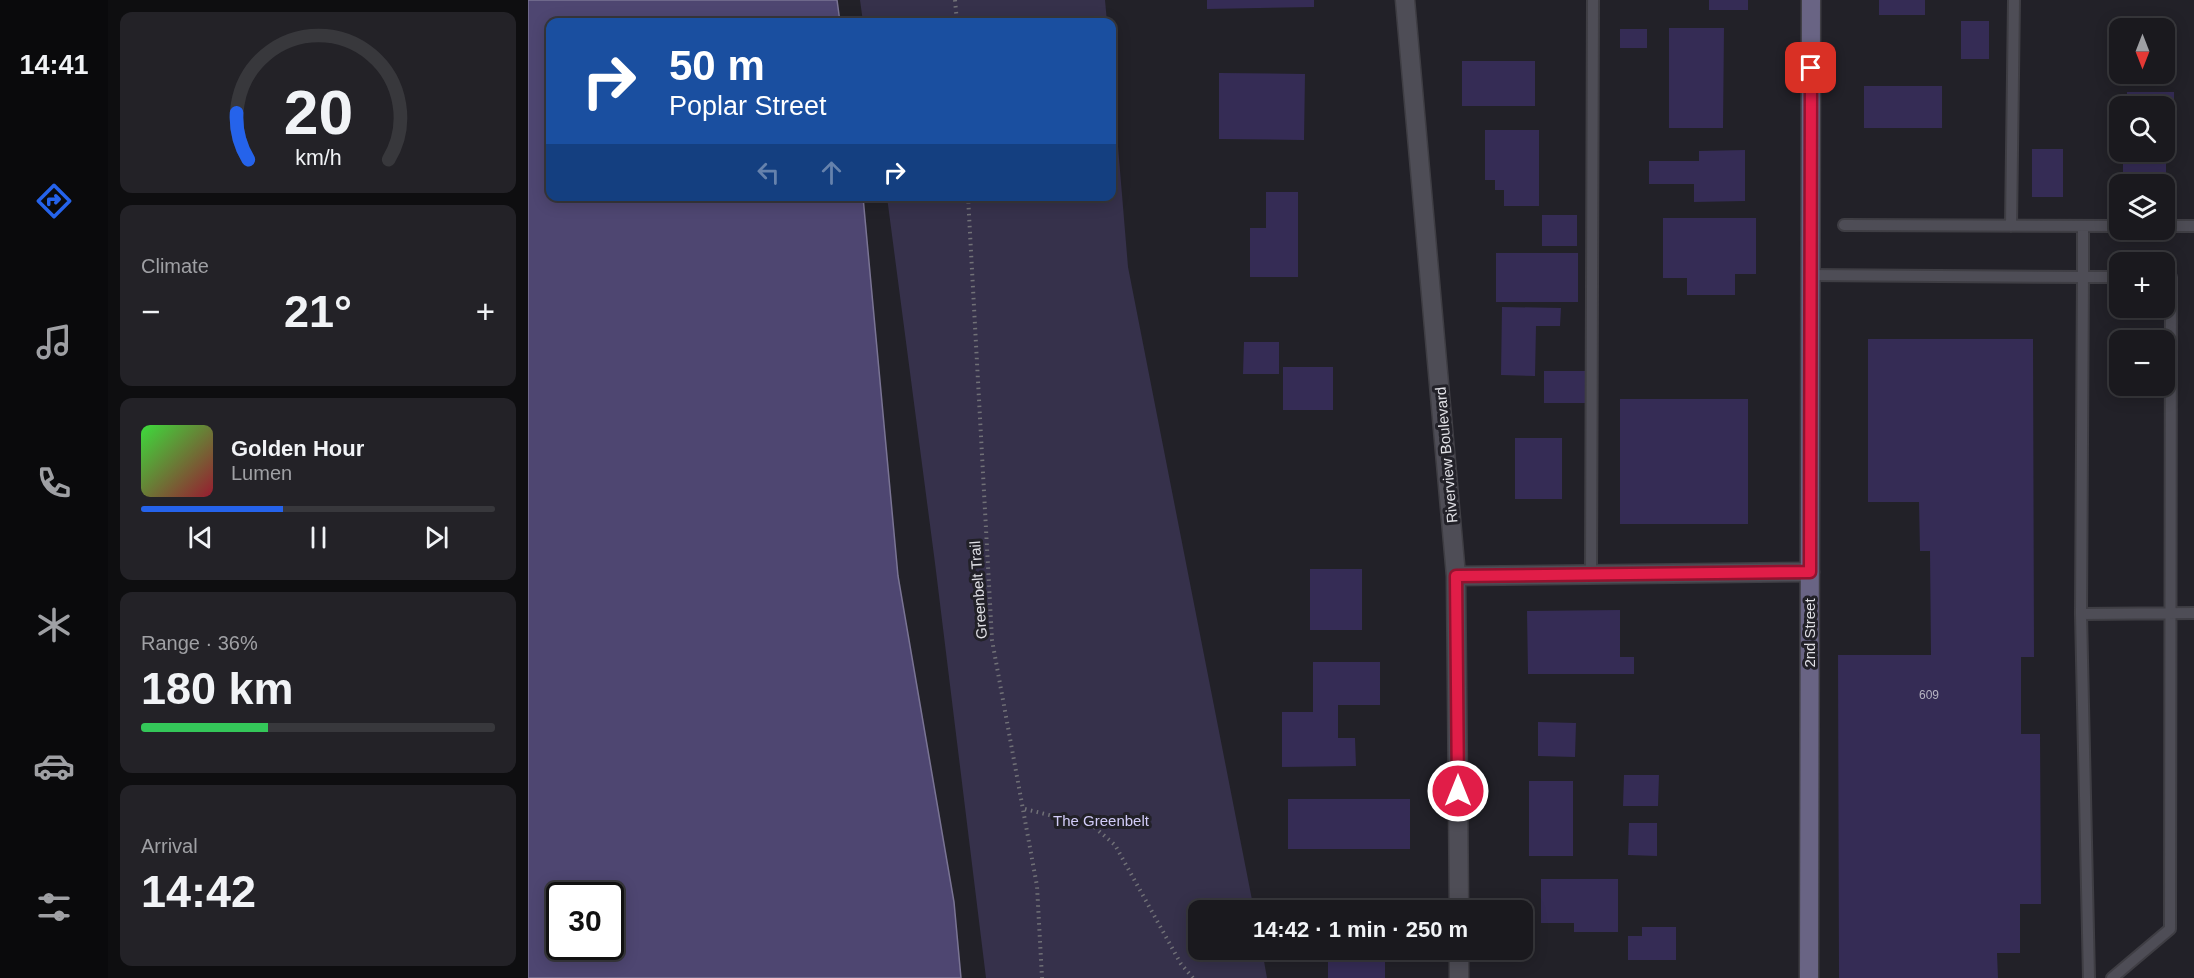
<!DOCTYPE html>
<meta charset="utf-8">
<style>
:root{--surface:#1a191e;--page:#232227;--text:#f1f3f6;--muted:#9fa0a4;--line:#38383c;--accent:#2563eb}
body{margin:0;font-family:Helvetica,sans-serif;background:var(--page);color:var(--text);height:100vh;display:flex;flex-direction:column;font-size:22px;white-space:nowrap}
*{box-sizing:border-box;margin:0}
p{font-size:20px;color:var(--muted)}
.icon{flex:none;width:33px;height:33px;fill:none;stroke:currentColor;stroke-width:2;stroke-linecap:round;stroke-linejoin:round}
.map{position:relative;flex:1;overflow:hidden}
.sheet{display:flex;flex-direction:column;gap:12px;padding:12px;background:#0e0e10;width:420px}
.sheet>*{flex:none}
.hud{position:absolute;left:18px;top:18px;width:570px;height:183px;border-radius:12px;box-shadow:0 3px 15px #0003,0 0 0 2px var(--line);background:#1a4fa0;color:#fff;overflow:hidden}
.needle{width:39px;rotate:180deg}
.buttons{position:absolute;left:1581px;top:18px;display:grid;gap:12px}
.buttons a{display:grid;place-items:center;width:66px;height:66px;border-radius:12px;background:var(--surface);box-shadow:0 3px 15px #0003,0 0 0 2px var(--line);font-size:30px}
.speed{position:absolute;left:18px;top:882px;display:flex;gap:12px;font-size:30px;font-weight:700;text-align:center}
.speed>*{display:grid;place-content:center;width:78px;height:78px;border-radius:50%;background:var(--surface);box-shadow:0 3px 15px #0003,0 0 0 2px var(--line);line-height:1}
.speed .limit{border:3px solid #111;border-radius:9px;background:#fff;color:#111}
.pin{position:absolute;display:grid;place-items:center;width:51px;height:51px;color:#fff;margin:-26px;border-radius:12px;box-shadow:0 3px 9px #0006}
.me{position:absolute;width:66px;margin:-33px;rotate:0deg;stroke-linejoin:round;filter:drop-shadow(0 0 4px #0008)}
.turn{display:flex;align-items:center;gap:21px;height:126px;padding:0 24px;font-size:27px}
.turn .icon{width:78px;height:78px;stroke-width:2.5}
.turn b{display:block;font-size:42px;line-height:51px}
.lanes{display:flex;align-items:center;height:57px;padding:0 24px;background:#0003;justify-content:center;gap:30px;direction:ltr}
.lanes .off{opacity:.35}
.big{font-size:45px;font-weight:700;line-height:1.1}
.sheet .card{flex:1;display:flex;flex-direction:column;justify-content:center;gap:9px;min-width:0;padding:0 21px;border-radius:12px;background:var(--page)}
.sheet .dial{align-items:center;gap:0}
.dial svg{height:156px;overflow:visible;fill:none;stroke:var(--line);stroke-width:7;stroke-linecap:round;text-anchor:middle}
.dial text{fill:var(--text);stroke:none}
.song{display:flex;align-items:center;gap:18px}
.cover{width:72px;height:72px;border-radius:9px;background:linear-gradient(135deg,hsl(120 70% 55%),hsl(350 70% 35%))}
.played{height:6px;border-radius:3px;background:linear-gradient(90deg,var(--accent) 40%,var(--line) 40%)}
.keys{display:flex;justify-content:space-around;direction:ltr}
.heat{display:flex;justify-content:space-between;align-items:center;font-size:33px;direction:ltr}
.charge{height:9px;border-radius:4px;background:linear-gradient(90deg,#34c759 36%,var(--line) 0)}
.trip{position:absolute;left:660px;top:900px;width:345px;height:60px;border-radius:12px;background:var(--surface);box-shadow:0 3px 15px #0003,0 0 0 2px var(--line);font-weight:700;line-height:60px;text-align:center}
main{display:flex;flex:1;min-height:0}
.tabs{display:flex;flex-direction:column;width:108px;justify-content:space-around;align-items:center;background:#0a0a0c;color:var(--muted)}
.tabs .icon{width:42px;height:42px}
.tabs .selected{color:var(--accent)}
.tabs b{font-size:27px;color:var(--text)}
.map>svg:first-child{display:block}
</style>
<main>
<nav class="tabs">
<b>14:41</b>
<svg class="icon selected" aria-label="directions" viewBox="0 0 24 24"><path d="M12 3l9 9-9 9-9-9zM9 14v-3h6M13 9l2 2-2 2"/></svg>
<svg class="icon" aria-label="music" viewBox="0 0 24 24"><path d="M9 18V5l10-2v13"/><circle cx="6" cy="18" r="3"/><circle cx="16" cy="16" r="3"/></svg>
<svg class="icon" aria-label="phone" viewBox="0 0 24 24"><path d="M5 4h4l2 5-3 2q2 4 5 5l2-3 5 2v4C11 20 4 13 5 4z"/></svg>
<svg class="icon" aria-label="climate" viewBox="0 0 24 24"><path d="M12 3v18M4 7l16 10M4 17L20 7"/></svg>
<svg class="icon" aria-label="car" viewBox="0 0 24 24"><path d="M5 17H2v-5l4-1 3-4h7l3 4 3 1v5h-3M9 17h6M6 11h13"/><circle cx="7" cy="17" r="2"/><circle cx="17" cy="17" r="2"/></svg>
<svg class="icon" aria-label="filters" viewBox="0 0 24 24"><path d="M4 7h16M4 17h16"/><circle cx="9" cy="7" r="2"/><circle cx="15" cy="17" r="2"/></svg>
</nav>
<section class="sheet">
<div class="card dial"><svg viewBox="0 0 100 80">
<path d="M14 69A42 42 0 1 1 86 69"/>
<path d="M14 69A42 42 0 0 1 8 45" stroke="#2563eb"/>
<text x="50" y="56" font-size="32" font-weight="700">20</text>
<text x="50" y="72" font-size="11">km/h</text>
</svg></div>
<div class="card"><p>Climate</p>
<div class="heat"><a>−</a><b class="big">21°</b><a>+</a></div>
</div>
<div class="card">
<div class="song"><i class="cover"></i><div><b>Golden Hour</b><p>Lumen</p></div></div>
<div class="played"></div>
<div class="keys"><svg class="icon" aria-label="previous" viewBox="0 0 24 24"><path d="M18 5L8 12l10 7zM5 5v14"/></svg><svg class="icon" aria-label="pause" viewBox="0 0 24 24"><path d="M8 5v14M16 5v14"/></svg><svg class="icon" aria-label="next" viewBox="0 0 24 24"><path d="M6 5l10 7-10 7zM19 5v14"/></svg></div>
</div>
<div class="card"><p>Range · 36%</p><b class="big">180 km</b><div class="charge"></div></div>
<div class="card"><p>Arrival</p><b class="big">14:42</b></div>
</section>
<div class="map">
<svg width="1666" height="978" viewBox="0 0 1666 978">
<rect width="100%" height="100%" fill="#222128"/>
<path fill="#36314b" d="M332,0H577L579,22H335Z
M584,74L600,267L726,910H670V950H734L739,978H458L407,563L359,197L584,196Z"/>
<path fill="#4e4671" stroke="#7a7494" stroke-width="1.5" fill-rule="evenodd" d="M0,0H309L312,22H22V196L335,197L370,576L426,902L433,978H0ZM32,896H82V946H32Z"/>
<path fill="#352c55" d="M679,0H786V7L679,9Z
M1181,0H1220V10H1181Z
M1351,0H1397V15H1351Z
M1433,21H1461V59H1433Z
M1584,24H1648V64H1636V28H1592V50H1584Z
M1141,28H1196L1195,128H1141Z
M1092,29H1119V48H1092Z
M934,61H1007V106H934Z
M691,73L777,74L776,140L691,139Z
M1336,86H1414V128H1336Z
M1599,92H1646V127H1636V106H1599Z
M957,130H1011V206H976V190H967V180H957Z
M1504,149H1535V197H1504Z
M1217,150V201L1166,202V184H1121V161H1171V151Z
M1595,158H1638V184H1595Z
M738,192H770V277H722V228H738Z
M1014,215H1049V246H1014Z
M1135,218H1228V274H1207V295H1159V278H1135Z
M968,253H1050V302H968Z
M974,307L1033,308L1032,326H1008L1007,376L973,375Z
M1340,339H1505L1506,657H1493V734H1512L1513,904H1492V953H1469L1470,978H1311L1310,655H1403L1402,551H1392L1391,502H1340Z
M716,342H751V374H715Z
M755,367H805V410H755Z
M1016,371H1059V403H1016Z
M1092,399H1220V524H1092Z
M987,438H1034V499H987Z
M782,569H834V630H782Z
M1092,610V657H1106V674H1000L999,611Z
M785,662H852V705H810V738H827L828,766L754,767V712H785Z
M1010,722L1048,723L1047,757L1010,756Z
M1096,775H1131L1130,806H1095Z
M1001,781H1045V856H1001Z
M760,799H882V849H760Z
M1101,823H1129V856L1100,855Z
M1013,879H1090V932H1046V923H1013Z
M1114,927H1148V960H1100V936H1114Z
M800,950H857V978H800Z"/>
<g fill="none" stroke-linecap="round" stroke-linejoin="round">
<defs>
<path id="lane" d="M1316,225L1592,226
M1483,226L1486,0
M1555,226V277H1592
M1636,226H1666
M1282,275L1555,277L1553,614L1666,613
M1063,574L1065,0
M1553,614L1561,978
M1584,978L1642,929L1643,277H1636"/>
<path id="street" d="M877,0L928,576L931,910
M928,576L1282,572
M931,950V978"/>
<path id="secondary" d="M1281,978L1283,0"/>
</defs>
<use href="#lane" stroke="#3f3e44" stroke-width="14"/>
<use href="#street" stroke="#3f3e44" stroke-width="21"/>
<use href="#secondary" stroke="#3f3e44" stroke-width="21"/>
<path stroke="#717177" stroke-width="4" stroke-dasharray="1.5 4.5" stroke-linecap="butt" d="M427,0L429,22
M440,196L464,640L509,886L514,978
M497,809L565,826L587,845L653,964L665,978"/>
<use href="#lane" stroke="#4e4d56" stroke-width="10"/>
<use href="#street" stroke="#4e4d56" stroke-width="18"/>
<use href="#secondary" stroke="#696484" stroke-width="18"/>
</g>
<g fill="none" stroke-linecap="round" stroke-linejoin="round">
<defs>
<path id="route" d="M930,791L928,576L1282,572L1283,68"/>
</defs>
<use href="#route" stroke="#92132f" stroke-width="15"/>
<use href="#route" stroke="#e11d48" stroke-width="10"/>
</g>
<g text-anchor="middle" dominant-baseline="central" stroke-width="6" stroke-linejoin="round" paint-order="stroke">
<g font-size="12" fill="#b6b4c2">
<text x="1401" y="695">609</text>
</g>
<g font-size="15" fill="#e1e1e6" stroke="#222128">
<text transform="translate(918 455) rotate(-95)">Riverview Boulevard</text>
<text transform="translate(450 590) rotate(-94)">Greenbelt Trail</text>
<text transform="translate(1281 633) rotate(-90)">2nd Street</text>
</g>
<g font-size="15" fill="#d2ccf8" stroke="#222128">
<text x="573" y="820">The Greenbelt</text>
</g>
</g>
</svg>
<div class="buttons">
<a><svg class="needle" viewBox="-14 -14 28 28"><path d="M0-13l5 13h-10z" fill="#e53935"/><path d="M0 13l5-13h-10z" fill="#9fa0a4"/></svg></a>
<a><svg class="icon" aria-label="search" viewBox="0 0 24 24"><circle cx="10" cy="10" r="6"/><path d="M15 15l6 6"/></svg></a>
<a><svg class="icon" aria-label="layers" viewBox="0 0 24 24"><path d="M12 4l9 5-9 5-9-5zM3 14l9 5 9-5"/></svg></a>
<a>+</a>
<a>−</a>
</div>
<div class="speed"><div class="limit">30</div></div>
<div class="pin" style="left:1283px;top:68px;background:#d93025"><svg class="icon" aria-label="arrive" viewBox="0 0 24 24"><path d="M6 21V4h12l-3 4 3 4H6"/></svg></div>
<svg class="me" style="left:930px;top:791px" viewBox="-20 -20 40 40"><circle r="17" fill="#e11d48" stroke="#fff" stroke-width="3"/><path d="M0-11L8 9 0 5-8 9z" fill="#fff"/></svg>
<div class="trip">14:42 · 1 min · 250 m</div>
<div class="hud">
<div class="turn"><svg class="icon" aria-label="right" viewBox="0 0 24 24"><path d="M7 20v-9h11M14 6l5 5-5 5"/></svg><div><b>50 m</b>Poplar Street</div></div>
<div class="lanes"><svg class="icon off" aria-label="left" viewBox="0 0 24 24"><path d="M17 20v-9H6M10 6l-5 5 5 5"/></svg><svg class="icon off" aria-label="ahead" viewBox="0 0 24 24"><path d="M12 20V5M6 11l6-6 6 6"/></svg><svg class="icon" aria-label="right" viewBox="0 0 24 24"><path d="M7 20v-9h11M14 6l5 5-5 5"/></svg></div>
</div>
</div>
</main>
